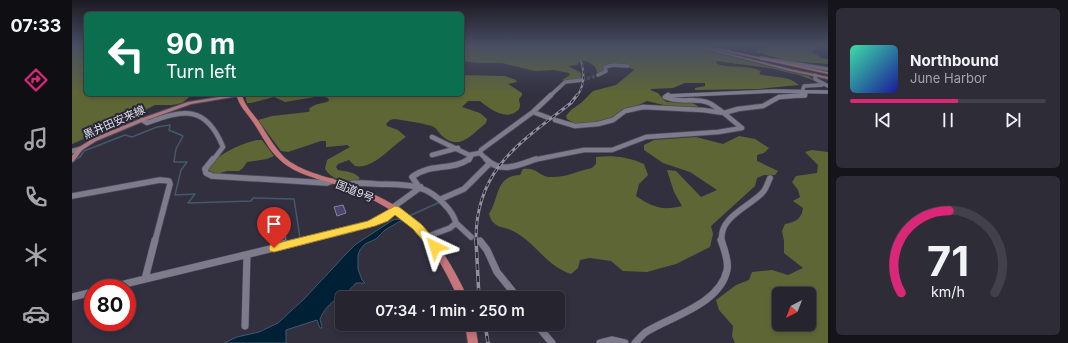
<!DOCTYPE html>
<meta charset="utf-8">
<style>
:root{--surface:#26242f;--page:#2e2c37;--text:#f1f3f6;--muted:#a4a4aa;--line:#42414b;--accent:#db2777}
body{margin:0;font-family:Inter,"Noto Sans JP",sans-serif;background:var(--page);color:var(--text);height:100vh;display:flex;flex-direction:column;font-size:15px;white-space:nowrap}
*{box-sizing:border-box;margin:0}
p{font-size:13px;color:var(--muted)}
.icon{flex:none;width:22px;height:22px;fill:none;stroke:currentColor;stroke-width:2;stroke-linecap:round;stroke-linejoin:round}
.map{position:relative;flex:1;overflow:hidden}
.drawer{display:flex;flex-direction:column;gap:8px;padding:8px;background:#15141a;width:240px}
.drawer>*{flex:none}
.guide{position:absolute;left:12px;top:12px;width:380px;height:84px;border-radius:6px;box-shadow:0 2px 6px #0003,0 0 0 1px var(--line);background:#0b6e4f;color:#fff;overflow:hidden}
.needle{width:26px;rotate:222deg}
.tools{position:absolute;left:700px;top:287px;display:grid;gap:8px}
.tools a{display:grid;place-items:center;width:44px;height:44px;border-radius:6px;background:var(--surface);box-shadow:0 2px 6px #0003,0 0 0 1px var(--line);font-size:20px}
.speed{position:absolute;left:12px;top:279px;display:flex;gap:8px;font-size:20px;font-weight:700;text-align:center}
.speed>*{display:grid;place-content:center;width:52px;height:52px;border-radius:50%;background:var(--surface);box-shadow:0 2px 6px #0003,0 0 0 1px var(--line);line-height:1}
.speed .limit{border:6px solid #d22;background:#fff;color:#111}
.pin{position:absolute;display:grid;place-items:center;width:34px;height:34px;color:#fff;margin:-41px -17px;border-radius:50% 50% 50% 0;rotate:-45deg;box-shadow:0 0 4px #0007}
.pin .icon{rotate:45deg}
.me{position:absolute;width:44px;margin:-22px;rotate:319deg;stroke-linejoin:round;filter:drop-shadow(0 0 3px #0008)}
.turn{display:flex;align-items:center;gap:14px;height:84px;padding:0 16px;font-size:18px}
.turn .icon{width:52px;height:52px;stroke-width:2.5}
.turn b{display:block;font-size:28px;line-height:34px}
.drawer .widget{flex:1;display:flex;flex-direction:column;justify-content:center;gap:6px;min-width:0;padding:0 14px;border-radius:6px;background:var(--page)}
.drawer .dial{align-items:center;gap:0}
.dial svg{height:104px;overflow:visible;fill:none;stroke:var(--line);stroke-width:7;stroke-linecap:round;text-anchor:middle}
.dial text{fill:var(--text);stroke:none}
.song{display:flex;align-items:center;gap:12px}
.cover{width:48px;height:48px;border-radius:6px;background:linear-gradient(135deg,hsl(160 70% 55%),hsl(240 70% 35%))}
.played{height:4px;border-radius:2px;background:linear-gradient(90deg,var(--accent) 55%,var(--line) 55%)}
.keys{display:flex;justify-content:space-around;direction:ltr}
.trip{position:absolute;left:263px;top:291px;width:230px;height:40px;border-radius:6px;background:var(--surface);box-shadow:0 2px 6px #0003,0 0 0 1px var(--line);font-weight:600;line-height:40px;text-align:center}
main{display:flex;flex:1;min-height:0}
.tab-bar{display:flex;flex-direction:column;width:72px;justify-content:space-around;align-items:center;background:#0f0e13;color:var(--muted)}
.tab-bar .icon{width:28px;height:28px}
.tab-bar .current{color:var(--accent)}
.tab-bar b{font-size:18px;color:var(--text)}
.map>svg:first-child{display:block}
</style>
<main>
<nav class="tab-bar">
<b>07:33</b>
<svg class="icon current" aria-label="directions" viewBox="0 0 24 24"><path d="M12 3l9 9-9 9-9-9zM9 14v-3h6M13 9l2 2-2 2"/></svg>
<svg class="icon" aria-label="music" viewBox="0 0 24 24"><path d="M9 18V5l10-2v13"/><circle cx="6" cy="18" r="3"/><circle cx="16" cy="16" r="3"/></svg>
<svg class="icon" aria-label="phone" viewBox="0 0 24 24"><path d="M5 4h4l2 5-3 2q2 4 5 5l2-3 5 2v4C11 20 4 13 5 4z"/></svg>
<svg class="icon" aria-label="climate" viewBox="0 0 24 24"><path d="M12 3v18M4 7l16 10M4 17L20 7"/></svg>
<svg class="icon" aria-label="car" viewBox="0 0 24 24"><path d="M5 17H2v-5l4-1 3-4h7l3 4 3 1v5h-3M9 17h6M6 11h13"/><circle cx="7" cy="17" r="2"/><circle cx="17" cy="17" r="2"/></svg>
</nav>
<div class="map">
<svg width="756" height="343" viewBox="0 0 756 343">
<rect width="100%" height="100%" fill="#32303f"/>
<path fill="#5f6636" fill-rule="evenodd" d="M0,46H14V94H121L110,103L100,105H83L75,109L71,114L62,120L32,130L0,144Z
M390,46H617L736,76L746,82L727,75L697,68L644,61L645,64C659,69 675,64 689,71L687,74C700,78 716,75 727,85L686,89L623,90V88L633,86V83H613L601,88L580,89L578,90L586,93L592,100L595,102L620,103L626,106L624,109L600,107L575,101L533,121L503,124L495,119L494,116L499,110L509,103L521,91L544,85L562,70C553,65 543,63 533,65V70L527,73H525C525,64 517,62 508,60L505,65L496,66L508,72L510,75L508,82L498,83L490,80L498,75L497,73L482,70L463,71L430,63H407L390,61Z
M696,46H756V48L745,47L739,52L747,56L748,58L756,59V64L717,61L684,52Z
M390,75L433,76L444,80L445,82L436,84L450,93V95L447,99C447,101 448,103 448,105C448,107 447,110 445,111C434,121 416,108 408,101H396L390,107L408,113L415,119L414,123C401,133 388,152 370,136C367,133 365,129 362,127C357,124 330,120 322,119L318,120L314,124L315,126L326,130L334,137C320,145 302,170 283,166L277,160L266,164L264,167L266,170C275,172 281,171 288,178L284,181C272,181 260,180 253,169L255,160L278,147L275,145L256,147H254V141H249L216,152L209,151L186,120L200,116L236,112L238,111L237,109C243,103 250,104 257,101L256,98L249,96L213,102L202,97L179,103H175L173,94H390Z
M667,136L683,139L697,148L692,153L685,155V161L706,171L703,175H692L685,178L683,186L639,226L641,234L638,247L604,264L575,272L551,271L539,261L518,258L508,260L506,268L499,274C473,265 466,245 443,232C431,225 422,230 417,214C428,197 423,176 448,175L451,169C465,167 468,177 478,177C493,178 506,171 520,168L524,164V157C540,155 557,157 572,164L576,175L567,184L564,196C580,207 590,211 610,206L602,192L595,170L604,171L629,197L645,190L618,172L591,163L572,150V145L582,140L624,137L651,144Z
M185,140H190L202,156L195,159L175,162L171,168L167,171H155L141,175L135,171C140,156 170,143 185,140Z
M740,150L756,152V343H663L660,336L661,326L647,310L644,300L664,285L677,280L680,272L700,270L716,275L731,268L712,253V241L710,231L713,224C723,222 730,219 731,208L721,201L728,197L726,190L720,182L724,176L745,173L746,165L733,152ZM707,294H737V324H707Z"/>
<path fill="#002035" stroke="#43596b" d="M326,219L330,220L313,230L304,239L293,244L288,250L286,255V269L290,280L293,283H284C273,297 256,299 248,319L250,328H248L245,320L214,330V343H152L165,337L187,332L206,323L232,299L274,254L284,244L321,220Z"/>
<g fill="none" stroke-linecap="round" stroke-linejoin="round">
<path stroke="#43596b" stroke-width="1.5" d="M4,159L8,157L12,151L53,135L60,137L85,127L98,125L97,130L111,136L104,149L102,162H115L109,170L103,195L123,194L116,203L179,201L181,198L222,199L228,238
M400,185L407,178
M335,217L368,202"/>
</g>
<path fill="#4d446f" stroke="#868496" d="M271,205L274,213L265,216L262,207Z
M213,231L214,240L202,243V234Z"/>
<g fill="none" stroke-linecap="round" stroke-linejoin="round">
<path stroke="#4c4a58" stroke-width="3.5" stroke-dasharray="3.5 1.5" stroke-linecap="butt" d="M510,80L526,75"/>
<defs>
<path id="minor-far3" d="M689,58L756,69
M526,75L534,71L533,67L541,65L556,66
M743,75V79L756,86
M731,89L732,86L750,85
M478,96L493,82L510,80
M594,96L703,91L756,92
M726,96H733L734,93"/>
<path id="minor-far2" d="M461,112L477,118
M70,120L75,123C112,109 134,105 151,147L141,160
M483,120L503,126L526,124L541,120L553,111L571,107L631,110L652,113L666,109L691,106L707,97L733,95
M360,137L397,155L408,153
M0,151L8,149
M360,155L386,148
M397,160L400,155
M415,160L408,153L409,150L461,112L479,95
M461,160L512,150H540L574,137L646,132L670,128C661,121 647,108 637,103C623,97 608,104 593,97L596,95"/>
<path id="minor-far1" d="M141,159L133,169L134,173L140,176L255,183L260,181
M414,159C429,174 447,165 464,159
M271,185C282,182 293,183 305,184C332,185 353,182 373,205C378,210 382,216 384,223L378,228L354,237
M347,187L340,177C357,163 381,171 397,159
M0,196L88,180L97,181L98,184L83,241
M369,199L392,189L418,163
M320,208L349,187
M384,223L399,237
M231,241C262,233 297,229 323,210
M650,241C646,217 679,206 691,192C694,189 696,182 698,178"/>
<path id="minor" d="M408,241L415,250L425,272L446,298
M73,279L83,240
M36,288L235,240
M0,297L21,292
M464,324L480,343
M173,326L175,255
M528,343L540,340L553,343
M563,343C567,339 570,335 574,332C600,316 648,304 655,270C657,261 652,248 649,240"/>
<path id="major" d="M621,46H627L718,69L756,77V79L718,71Z
M165,94H168L169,95L167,96L119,104L72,121L24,141L10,150L2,161L0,162V156L6,148L20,139L68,119L116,102Z"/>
<path id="highway" d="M628,46H636L756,72V74Z
M164,94H170C172,106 181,113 187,122C195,134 202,147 212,157C229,172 253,176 274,183C295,191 318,200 336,215C364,236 381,267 396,298H386C371,265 354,234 323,213C307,202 288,193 269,186C248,179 224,175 208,160C196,149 190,135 181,122C175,113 167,106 164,94Z
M393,324H403L406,343H396Z"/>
</defs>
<use href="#minor-far3" stroke="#4d4c59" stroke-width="4.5"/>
<use href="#minor-far2" stroke="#4d4c59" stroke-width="6"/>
<use href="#minor-far1" stroke="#4d4c59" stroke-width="7"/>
<use href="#minor" stroke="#4d4c59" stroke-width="8"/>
<use href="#major" stroke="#4d4c59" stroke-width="2"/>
<use href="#highway" stroke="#4d4c59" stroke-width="1"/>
<use href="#minor-far3" stroke="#7d7b8c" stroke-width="3.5"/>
<use href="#minor-far2" stroke="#7d7b8c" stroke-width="4.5"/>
<use href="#minor-far1" stroke="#7d7b8c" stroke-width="5.5"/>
<use href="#minor" stroke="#7d7b8c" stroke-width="7"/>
<use href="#major" fill="#a97881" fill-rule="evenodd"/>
<use href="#highway" fill="#c77679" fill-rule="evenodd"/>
<defs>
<path id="rail-far2" d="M505,96C513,85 513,74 509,61"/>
<path id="rail-far1" d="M404,241C403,169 449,142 499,103L505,95"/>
<path id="rail" d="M404,240L407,298
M413,324L416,343"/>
</defs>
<use href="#rail-far2" stroke="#92909c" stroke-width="2"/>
<use href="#rail-far1" stroke="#92909c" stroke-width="3"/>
<use href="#rail" stroke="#92909c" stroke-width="3.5"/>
<use href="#rail-far2" stroke="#282635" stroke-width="1" stroke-dasharray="3" stroke-linecap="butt"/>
<use href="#rail-far1" stroke="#282635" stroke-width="1.5" stroke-dasharray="4" stroke-linecap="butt"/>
<use href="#rail" stroke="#282635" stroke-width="2" stroke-dasharray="6" stroke-linecap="butt"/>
</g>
<linearGradient id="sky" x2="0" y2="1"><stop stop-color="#1c1a23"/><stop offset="0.49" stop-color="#494e63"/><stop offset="1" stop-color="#494e63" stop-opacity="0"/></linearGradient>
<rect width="756" height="94" fill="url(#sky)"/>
<path fill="#ffd54a" stroke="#a68a30" d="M323,206L327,207L349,224L367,244L368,247L367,250L363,251L359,250L341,229L323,215L316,221L303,226L202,252L198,251L197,248L198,245L202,244L296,221Z"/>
<g text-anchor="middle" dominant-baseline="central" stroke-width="4" stroke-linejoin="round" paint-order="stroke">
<g font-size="11" fill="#e0dfe9" stroke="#282635">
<text transform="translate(42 122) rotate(-24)">黒井田安来線</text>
<text transform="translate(283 191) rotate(22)">国道9号</text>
</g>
</g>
</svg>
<div class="tools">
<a><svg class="needle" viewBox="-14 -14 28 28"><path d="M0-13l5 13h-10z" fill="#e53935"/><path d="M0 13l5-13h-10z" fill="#a4a4aa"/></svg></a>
</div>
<div class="speed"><div class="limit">80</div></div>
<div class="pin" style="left:202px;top:248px;background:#d93025"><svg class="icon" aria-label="arrive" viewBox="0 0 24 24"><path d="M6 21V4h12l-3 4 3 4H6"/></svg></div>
<svg class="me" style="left:363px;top:247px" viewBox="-20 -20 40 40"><path d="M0-17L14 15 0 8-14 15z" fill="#ffd54a" stroke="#fff" stroke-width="4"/></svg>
<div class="trip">07:34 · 1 min · 250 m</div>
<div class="guide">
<div class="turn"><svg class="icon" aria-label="left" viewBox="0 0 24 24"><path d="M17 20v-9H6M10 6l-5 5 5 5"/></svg><div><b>90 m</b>Turn left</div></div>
</div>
</div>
<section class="drawer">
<div class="widget">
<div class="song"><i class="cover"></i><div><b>Northbound</b><p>June Harbor</p></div></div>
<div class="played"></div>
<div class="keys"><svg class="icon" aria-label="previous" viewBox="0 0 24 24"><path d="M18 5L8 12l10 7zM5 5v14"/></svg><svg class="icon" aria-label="pause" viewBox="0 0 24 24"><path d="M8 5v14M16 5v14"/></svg><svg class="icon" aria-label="next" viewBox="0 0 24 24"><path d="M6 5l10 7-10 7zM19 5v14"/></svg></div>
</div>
<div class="widget dial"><svg viewBox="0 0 100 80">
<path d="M14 69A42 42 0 1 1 86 69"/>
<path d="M14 69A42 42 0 0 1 51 6" stroke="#db2777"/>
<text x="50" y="56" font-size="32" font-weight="700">71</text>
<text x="50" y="72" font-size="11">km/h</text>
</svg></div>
</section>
</main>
